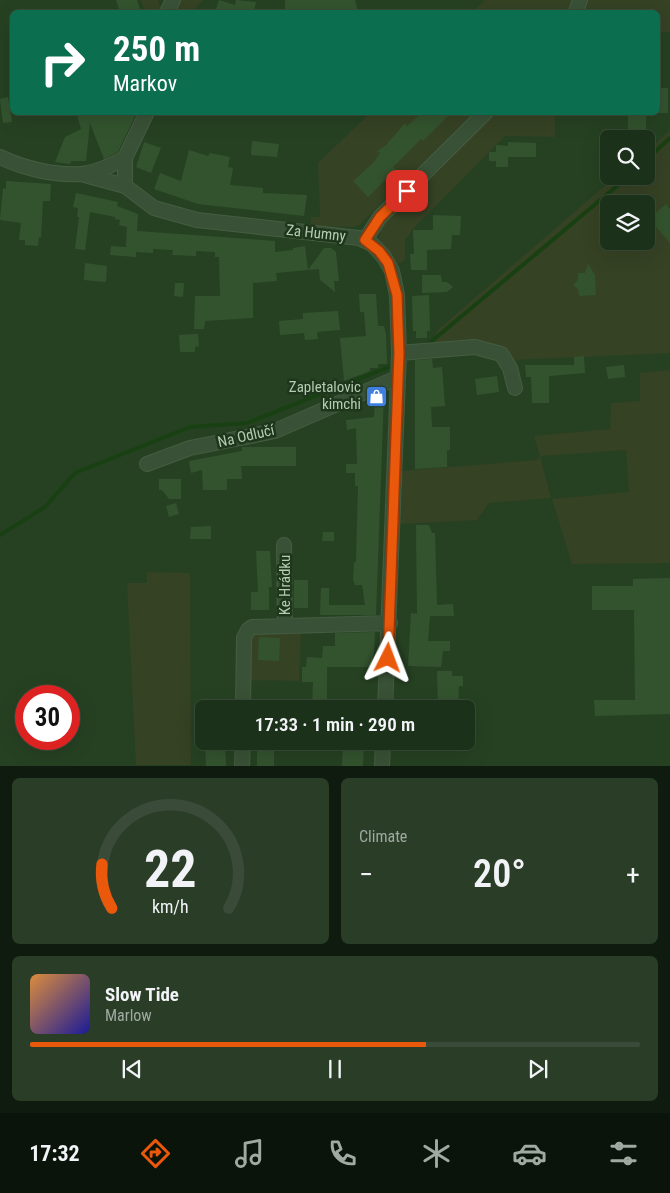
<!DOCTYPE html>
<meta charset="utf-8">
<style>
:root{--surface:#1c311a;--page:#293d27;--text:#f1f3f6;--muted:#a0a9a2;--line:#3a4c39;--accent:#ea580c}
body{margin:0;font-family:"Roboto Condensed",sans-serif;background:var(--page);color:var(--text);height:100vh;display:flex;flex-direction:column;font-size:19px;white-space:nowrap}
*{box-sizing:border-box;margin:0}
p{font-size:16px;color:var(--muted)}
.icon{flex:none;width:28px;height:28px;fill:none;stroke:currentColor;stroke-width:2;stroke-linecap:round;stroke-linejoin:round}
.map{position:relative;height:766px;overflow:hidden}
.panel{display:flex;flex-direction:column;gap:12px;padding:12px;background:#0f1b0e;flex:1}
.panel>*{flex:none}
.guide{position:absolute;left:10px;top:10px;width:650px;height:105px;border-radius:8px;box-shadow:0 5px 20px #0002,0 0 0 1px var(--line);background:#0b6e4f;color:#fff;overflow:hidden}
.fabs{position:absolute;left:600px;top:130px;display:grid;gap:10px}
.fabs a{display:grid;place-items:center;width:55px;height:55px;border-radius:8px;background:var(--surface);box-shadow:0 5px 20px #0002,0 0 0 1px var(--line);font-size:25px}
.speed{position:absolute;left:15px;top:685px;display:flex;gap:10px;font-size:25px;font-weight:700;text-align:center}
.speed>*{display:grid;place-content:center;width:65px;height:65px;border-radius:50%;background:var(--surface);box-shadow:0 5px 20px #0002,0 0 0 1px var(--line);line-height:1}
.speed .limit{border:8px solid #d22;background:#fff;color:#111}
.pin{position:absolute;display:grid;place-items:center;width:42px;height:42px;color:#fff;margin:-21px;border-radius:10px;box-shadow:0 2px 8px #0006}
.me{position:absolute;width:55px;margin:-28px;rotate:3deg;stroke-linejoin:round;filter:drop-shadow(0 0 4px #0008)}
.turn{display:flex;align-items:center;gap:18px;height:105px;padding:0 20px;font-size:22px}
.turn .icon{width:65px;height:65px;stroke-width:2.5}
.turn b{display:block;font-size:35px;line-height:42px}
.big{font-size:38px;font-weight:600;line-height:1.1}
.panel .tile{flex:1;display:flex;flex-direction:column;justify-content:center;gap:8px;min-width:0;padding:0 18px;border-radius:8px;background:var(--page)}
.panel .dial{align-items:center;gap:0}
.dial svg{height:130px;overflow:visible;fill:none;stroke:var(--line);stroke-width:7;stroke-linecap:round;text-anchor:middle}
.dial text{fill:var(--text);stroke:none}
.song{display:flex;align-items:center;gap:15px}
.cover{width:60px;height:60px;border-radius:8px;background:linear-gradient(135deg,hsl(30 70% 55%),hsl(240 70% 35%))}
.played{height:5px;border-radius:2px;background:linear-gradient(90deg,var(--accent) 65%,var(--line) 65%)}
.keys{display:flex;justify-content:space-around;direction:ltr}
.heat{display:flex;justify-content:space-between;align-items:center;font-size:28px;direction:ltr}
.panel .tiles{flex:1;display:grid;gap:12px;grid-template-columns:1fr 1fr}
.tile:last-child{grid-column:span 2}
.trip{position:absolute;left:195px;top:700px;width:280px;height:50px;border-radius:8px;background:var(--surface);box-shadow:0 5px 20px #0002,0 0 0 1px var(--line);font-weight:600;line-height:50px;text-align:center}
.dock{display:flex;height:80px;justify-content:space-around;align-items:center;background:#0b140a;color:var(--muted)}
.dock .icon{width:35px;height:35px}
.dock .on{color:var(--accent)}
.dock b{font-size:22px;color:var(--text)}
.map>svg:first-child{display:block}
</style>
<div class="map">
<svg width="670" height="766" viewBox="0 0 670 766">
<rect width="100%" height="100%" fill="#264122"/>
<path fill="#364224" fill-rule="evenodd" d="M141,0H158L161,12H145Z
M181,0H204L191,12H175Z
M485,0H574L570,12H472Z
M584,0H670V32H658V12H581Z
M370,113H474L359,225L353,227L311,226V217H320L318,163Z
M494,113H555V137L505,136L413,229L405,240V260L395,266L379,238L382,225Z
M602,129H623V139H609V149H601Z
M670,131V353L511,360L484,341L428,345L440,328L616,176H646V151ZM609,204H646V241H609Z
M670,370V563L572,564L552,499L629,492L626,450L540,456L551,498L489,503L477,520L399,524L401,471L537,460L540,456L534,436L610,429L611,403L640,401V373Z
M147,572L190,573L191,765H136L127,583H147Z
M255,633L301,634L299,681L249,680V637Z"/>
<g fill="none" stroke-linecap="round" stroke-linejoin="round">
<path stroke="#194013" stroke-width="4" d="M646,160L670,138
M426,346L629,176
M0,535L45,507L75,473L190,427L247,423L394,365"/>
</g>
<path fill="#33532e" d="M116,0H137L141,12H120Z
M219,0L235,5L236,0L256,2L254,12H215Z
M285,0H355L358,12H299V10L285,9Z
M658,88H668V113H658Z
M8,97L12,122L3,123L0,99Z
M76,112H137L118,152L104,159L90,123L86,161H71L70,164L55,162L65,137L81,129Z
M423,112H452L423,141L421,139L393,167L396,169L368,197L353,181L374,162L380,153L377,151L386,145L405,123L407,126Z
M628,112H646V129H628Z
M252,141L279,144L277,157L251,155Z
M144,142L161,148L151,173L136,167Z
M508,142L536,143V157H508V167H496V161H489V152H496V145L508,146Z
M189,150L208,156L210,153L230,157L228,167L233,168L230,185L263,188V193L307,195L304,216L198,204L154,189L160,173L181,181Z
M6,181L51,184L50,201H43L41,238L39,237L38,246L25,245V240H19L21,223L0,220L3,188L6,189Z
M76,193L118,202L117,206L138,214L137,231L275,241V252L293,250V248L305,246L308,270L276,273L277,281L253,283V318L205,321L204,329H194L195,296H220L219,257H215V252L196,251V256L172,255L173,250L153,249V253L136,252V257L110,255L111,246L126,247L127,227L119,225L120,220L115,219V217L90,212L85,250L75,249L79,217H77L78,208L73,207Z
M666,204L670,209V243L649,219Z
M433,215L461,216L460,235H452L451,249L427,250V270H411L410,254H414L413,230H433Z
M324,248H331L336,252L339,281H334L335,292L320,280L319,269L308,270Z
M85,263L107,266L106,282L84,280Z
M588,264L595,275L596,295L579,296L578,289L573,285L578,280V273H585Z
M422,275H441L442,282H447L453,287L447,292L422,293Z
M175,283H184L183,297L174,296Z
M359,294H376L378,326H384L386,334L387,364H378V368H370V371L344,381L340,338L366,336L364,312H360Z
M429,295L430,331H427V338H416V331H413L412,296Z
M338,311L340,330L317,332L318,339L305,340L304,333L280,335L279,321L303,319V313Z
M198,334L199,346L195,347V352H180L179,335Z
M584,356L585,373L549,376V403H532L531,377H526L525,365H574V357Z
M432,359L433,368L442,367L445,406L431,407L432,427H450V450H447V467L415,469V360Z
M624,365L625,377L608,379L606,367Z
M497,376L499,392L477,395L475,379Z
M384,393L376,615H320L321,588H329V605H365L362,585H355L353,580L354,562H356L358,486H355V473H346V464H357L356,428L347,430L346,420L374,417L375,397Z
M242,447H296V466H241L242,479H227V490H203L202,470L191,473L189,461L242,451Z
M159,479H181V499H169L162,490H159Z
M176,503L179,514L169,517L166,506Z
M416,525H429L432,533H435L437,605L453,604L454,616H430L428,641H450V651H443L441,667L408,666L411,613L417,614Z
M211,526V539H190L191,527Z
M323,532H334V541H322Z
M256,551H270L272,587H269V610H251V592H258Z
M670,578V714L595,716L594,700H635L634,610H592V586H633V579Z
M294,580H308V608H294Z
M375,632L373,667H327V709H312L313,682H302V667H306L307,657L322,658L323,646H335V633Z
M259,637L280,638L279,661L258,660Z
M437,671H452V676H463V686H459L458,709H438Z
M205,741H225L226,766H206Z
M343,741H364L363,766H342Z
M257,748H274V766H257Z"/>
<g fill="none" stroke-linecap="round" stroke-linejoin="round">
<defs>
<path id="minor" d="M167,12L173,0
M576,12L580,0
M0,157C23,168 55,176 81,174C96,173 112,165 125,158
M81,174L125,186L154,208L197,220L359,238L372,244L384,257L392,271L397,295L399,353L385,709
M125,186V158L147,112
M365,240L380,217L486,112
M399,353L475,347L501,354L510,368L515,388
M147,464L190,448L275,431L397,378
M284,545L285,625
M243,709L244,638L248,630L252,627L390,623
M242,766L243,741
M382,766L383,741"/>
</defs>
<use href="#minor" stroke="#455d42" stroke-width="16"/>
<use href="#minor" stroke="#395136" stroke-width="14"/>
</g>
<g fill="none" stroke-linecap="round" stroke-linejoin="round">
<defs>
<path id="route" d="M388,658L399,353L397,295L388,263L379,251L365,240L380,217L407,191"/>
</defs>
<use href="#route" stroke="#983908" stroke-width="12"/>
<use href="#route" stroke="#ea580c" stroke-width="9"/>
</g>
<defs>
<symbol id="shop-square" viewBox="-11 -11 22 22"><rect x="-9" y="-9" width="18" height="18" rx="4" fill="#3f7fe0" stroke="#1e361b"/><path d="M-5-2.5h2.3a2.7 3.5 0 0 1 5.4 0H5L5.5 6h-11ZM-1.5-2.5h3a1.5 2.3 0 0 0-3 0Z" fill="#fff"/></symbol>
</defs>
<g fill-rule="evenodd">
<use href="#shop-square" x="364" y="384" width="25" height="25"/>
</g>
<g text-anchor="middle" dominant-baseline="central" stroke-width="5" stroke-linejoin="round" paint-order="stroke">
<g font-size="15" fill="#b5cbb2" stroke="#1e361b">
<text transform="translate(316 233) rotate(6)">Za Humny</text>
<text transform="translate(246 436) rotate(-13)">Na Odlučí</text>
<text transform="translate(285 585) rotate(-90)">Ke Hrádku</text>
</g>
<g font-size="15" fill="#b5cbb2" stroke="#1e361b" text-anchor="end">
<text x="361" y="387">Zapletalovic<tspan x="361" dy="17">kimchi</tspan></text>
</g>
</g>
</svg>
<div class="fabs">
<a><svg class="icon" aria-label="search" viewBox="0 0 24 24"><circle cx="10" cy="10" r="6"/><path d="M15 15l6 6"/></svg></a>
<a><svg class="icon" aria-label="layers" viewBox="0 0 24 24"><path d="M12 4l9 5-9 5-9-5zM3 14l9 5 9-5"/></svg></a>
</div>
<div class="speed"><div class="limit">30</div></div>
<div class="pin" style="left:407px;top:191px;background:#d93025"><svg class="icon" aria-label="arrive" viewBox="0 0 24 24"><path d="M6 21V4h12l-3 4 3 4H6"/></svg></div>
<svg class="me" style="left:388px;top:658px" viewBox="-20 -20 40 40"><path d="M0-17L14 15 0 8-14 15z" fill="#ea580c" stroke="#fff" stroke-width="4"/></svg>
<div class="trip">17:33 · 1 min · 290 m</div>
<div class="guide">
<div class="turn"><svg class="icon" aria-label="right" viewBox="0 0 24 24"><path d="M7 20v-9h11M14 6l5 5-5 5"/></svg><div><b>250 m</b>Markov</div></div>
</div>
</div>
<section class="panel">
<div class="tiles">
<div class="tile dial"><svg viewBox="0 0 100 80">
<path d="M14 69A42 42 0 1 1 86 69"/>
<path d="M14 69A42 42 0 0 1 8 42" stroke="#ea580c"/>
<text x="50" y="56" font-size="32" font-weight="700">22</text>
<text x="50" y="72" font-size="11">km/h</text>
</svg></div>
<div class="tile"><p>Climate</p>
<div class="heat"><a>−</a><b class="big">20°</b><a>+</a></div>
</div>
<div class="tile">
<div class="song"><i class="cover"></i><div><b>Slow Tide</b><p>Marlow</p></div></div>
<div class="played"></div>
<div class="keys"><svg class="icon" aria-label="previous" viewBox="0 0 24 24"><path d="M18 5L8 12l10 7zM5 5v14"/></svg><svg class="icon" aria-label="pause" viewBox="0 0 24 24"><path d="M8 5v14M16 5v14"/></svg><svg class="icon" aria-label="next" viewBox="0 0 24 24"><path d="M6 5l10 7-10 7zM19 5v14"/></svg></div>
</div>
</div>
</section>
<nav class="dock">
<b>17:32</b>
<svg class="icon on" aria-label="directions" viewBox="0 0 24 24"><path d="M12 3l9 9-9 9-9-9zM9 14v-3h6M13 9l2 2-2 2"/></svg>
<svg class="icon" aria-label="music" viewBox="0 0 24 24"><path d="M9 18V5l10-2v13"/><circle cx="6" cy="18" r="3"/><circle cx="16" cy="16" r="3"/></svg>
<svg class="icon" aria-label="phone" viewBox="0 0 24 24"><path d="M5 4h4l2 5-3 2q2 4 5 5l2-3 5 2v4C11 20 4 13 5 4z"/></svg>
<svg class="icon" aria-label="climate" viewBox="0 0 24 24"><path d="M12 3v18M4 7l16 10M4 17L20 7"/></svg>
<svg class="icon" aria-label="car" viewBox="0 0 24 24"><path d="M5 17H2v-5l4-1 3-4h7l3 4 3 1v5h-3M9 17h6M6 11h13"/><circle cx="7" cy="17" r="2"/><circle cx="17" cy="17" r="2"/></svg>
<svg class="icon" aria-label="filters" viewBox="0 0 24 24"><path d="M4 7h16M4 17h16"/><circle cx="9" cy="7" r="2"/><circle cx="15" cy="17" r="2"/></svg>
</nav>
